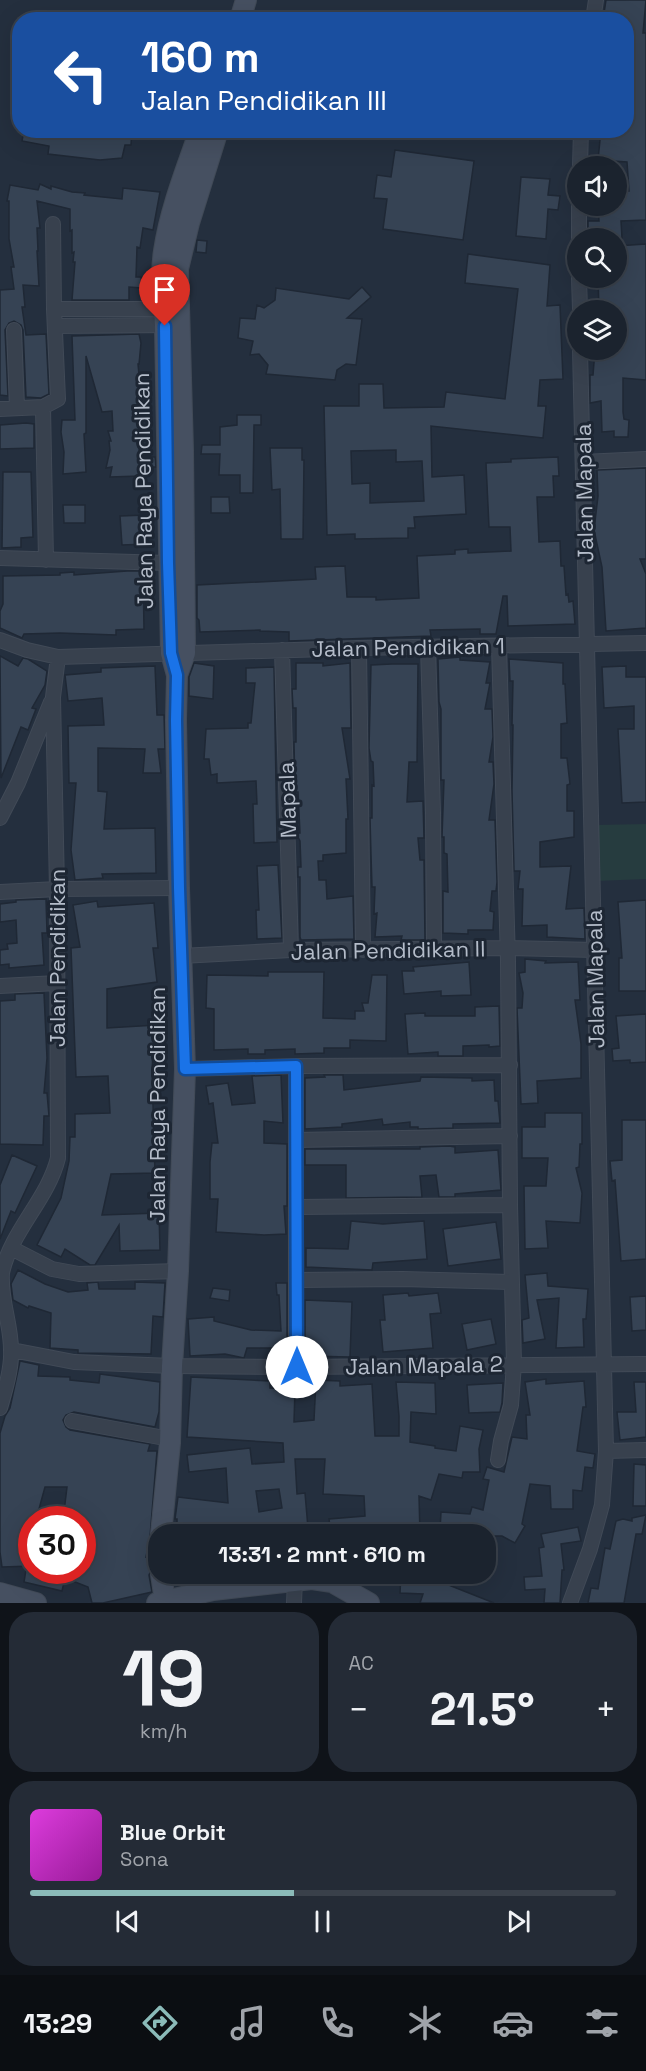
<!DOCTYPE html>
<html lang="id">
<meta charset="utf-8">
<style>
:root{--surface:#1b232e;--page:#242b36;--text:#f1f3f6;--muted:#a0a4aa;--line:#39404a;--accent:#8bbbb9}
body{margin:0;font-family:"Space Grotesk",sans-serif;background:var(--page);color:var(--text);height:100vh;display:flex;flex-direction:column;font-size:22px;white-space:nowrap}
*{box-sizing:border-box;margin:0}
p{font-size:20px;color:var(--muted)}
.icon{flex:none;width:33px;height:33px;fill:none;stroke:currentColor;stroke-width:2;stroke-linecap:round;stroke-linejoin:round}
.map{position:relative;height:1603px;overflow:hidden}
.details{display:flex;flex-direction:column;gap:9px;padding:9px;background:#0f1319;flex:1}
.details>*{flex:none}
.banner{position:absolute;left:12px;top:12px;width:622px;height:126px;border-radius:24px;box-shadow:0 6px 24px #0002,0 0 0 2px var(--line);background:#1a4fa0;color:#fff;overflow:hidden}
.tools{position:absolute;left:567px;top:156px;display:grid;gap:12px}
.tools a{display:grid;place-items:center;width:60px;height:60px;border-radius:50%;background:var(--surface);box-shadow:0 6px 24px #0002,0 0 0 2px var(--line);font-size:30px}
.speed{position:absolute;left:18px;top:1506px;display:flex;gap:12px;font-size:30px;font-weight:700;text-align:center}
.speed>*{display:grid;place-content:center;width:78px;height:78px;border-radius:50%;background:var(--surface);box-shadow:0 6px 24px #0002,0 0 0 2px var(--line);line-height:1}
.speed .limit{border:9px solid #d22;background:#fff;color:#111}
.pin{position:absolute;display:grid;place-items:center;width:51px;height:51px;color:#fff;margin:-62px -26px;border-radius:50% 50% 50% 0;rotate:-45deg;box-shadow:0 0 6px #0007}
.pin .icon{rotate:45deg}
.me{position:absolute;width:66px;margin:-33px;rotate:0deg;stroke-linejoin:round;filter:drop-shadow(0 0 4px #0008)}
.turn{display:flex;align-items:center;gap:21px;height:126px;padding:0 30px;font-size:27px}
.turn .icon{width:78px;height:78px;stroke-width:2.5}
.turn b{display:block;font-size:42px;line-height:51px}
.big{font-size:45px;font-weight:800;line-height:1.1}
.details .tile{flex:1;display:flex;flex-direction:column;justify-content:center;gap:9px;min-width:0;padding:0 21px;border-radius:24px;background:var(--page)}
.details .dial{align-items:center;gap:0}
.dial b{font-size:78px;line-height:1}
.song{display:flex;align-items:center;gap:18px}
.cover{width:72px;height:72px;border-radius:9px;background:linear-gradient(135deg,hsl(300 70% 55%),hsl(300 70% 35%))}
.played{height:6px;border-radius:3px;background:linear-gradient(90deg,var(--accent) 45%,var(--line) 45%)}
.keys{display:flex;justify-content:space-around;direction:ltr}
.heat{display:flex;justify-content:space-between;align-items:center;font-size:33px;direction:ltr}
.details .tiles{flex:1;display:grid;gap:9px;grid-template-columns:1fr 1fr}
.tile:last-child{grid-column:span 2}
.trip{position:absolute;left:148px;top:1524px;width:348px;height:60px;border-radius:24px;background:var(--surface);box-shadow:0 6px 24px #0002,0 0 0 2px var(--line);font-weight:800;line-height:60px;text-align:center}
.dock{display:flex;height:96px;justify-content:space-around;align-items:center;background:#0b0e12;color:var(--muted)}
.dock .icon{width:42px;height:42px}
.dock .current{color:var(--accent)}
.dock b{font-size:27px;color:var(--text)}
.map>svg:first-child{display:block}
</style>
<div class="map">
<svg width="646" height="1603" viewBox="0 0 646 1603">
<rect width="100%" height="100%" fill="#242f3e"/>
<path fill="#263c3f" d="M646,824V879L596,881L595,825Z"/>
<path fill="#364354" stroke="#1f2835" stroke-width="1.5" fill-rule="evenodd" d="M606,0H646L643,33H646V220L621,221L622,238H588V221H599L598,206H616V192L629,191L627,162L598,160L601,130H627V84L632,28L627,27V20H603Z
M24,130H41L103,139L104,130H132L131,145H125L122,158L100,160L48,154L49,146L22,141Z
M395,150L474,161L463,240L383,229L387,199L374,198L377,175L391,177Z
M521,177L550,179L548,195L560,196L558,210L548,209L546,239L516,236Z
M40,184L51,189V186L72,192L85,193L84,195L122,199L123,188L160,192L153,230L143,228L140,248L137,247L136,277H141L142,288L129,287V300H72L75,262H73L74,252L72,253V230L70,231V209L37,201L40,228H37L38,251H37L39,286L23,285L25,307H22L26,335L46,334L49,394L41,398L26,397L23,330L21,325L14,321L9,323L5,330L8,396L0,395V290L14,289L11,267H14L9,239V201H7L10,185L38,190Z
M197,240L207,241L206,253L196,252Z
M646,244V380L623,378V412L624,419L629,420L628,437H614V431L602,432L601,401L590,403V375H593L595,350H616V310H599L598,278H616V246Z
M468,254L550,265L547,306L560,305L563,379L540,380L538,406H546L543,438L431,426L432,477L464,475L466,514L414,517L415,528H408V538L355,539V534L327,535L324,406H359V384H383L384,408L444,407L446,392L505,399L518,289L465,283ZM396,450V462L422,461L424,501L370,503V483L352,484L351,451Z
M362,287L371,297L347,318L362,319L356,365L346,364L337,370L335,380L266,374L268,365L259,354L250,355L253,341L238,338L240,318L255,319L257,305L264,308L275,300L276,288L349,299Z
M139,334L141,343L139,364H138L141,395H146L147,411H136L140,430L141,437H138L140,457H155L156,467H139L140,476L110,477L112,467L106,468L110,450L109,441H111L108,431H113L112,411L102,412L86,356V433L84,434L86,472L63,474L64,452L61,432L62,420H75L72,336Z
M237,415H261V425H254L253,493H240V475H219L220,454H201L202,445H220V427L237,425Z
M26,423L34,424V448L0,449V425Z
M270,448H302V460H304L303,539H281L280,489L272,490Z
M558,457L559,476H553L554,497H537L539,542L560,541L561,566H564L566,595L568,594L569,602L573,601L575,624L508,626L507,596H503L496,634H480V629L430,630L431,636L289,641V632L260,631V630L200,632L199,620L197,618V585L316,579L315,567L345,566L347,597H376V600L419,598L417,556L455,554V550L468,549V553L511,551L510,527H489L486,463L511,462V459Z
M646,468V559H640L646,574V628L606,631L602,567L594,530L598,496L597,470Z
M3,472H31L33,537L21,538V547L2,548Z
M211,497H229L230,513H211Z
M63,505H85V523H64Z
M146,515L147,544L122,545L120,516Z
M127,571H143L144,629L116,630V635L60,633L24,634L22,638L0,628V611L3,604V576L60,575V573L74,572V575Z
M0,656L18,666L23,658L28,659L47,671L45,685L32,708L36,709L28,730L21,727L1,778Z
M460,657V660L490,662L486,683H490L485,709H492L493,737L489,762H493L494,784L489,820H495L497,882L496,891H492L490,911L494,912L493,930H468V934L443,933V891L448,892L447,854L444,853V837H442L444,780H441V709L439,702L438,659Z
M509,659L563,663V684H565L567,723L561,724V758H567L570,784L567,785V811H574V837L540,842V867L571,866L566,909L584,908L585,939L547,937V925L522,926L523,889H518L520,871H514L512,790L513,725H512L513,681H510Z
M194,663L214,666L213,699L189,696V677Z
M296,663H323V666L350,663L351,728H342L350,779H346L348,819H346V853L323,855V861H318L319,880H326L327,899L353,896L354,939L301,940L300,937V877H298V867H301L300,841L296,833H300L298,792H295L294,742H296V708H293L292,689H296Z
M392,664H418L417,762H409L407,802L423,801L424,838H418L420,860H424L425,940H401L402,936L375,937L377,913L374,914L375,887H372L371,855L370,818H372V785L374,786L373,762L371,761L369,748L371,665Z
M155,666L157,715H164L165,749H158L161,773H143L145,749L98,748V791L107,792L104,829L155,828L156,873L102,874L103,878L75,880L71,850L76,783H69L68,726L104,725L102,698L68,701L65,675L101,672V668Z
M626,666V677H646V802L622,803L618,729H634V706L604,708L602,667Z
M274,667L277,842L254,843L253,804H257L256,781L217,783V774L211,775L209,759H204L206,729L248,728V723H251L255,683H246V668Z
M278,865L282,938L257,939L256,910H259L257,866Z
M46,899L47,933H42L44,965L9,968V964L0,965V950L8,949L7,944L17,943L16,920L0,922V904L16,902V900Z
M646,900V991H619V958H622L618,902Z
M97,901L98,907L154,903L158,948H153L157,982L107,989V1028L157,1025L158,1036H154L152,1071L155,1173L111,1174L102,1215L159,1213L160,1250L120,1251L119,1225L95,1265H90L65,1249L61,1257L37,1245L61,1198L69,1161L70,1137H75V1114L110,1113L108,1076L76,1077L71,948L80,947L73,905Z
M525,959L546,961L545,963L578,962L580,1000H575L581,1044V1078L537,1081L538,1103L521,1104L517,1008H522L523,993L519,973L525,972Z
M469,962L471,995L441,996V991L404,994L402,971H414L413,967Z
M268,972H324L323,1018L355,1019V1011H364L362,1003H368L372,975H387L386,1041L350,1040V1048H324V1053L295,1054V1049L265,1050V1054H248V1049L214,1050V1009L206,1008L207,975L268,976Z
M44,993L47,1058L44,1093H47L49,1116H44L43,1145L0,1144V1001L15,1000V994Z
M499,1006L500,1046L489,1047V1045L463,1046V1056H438V1052L408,1054L405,1014L425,1013V1016H475V1007Z
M646,1014V1062L630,1063V1060L613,1061L612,1049L619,1048L616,1016Z
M281,1075L283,1123L264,1121V1143L287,1144V1206H284L286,1234L264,1235L216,1232L218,1199H210V1162L212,1143H218L213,1103L209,1104L206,1086L228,1083L232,1105L255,1103L252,1076Z
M324,1075H343L344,1090L420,1081L421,1077L472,1078V1081L494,1080L495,1101H498L500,1123L453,1124V1128L418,1129V1127H410V1122L383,1125L382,1119L342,1124V1127L305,1129V1078L325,1077Z
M545,1113H582V1144H580L579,1167L576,1168L582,1193L580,1223L546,1221L548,1248L525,1249L524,1186H546L548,1158H522V1127H545Z
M622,1120H646V1259L621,1261L615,1180L612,1181L610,1161L622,1160Z
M449,1146L455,1147V1153L498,1150L501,1190L455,1194V1197H439L436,1175L420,1176L422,1197L346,1198V1165H305V1149H420V1147Z
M12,1155L37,1166L15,1213L11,1211L0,1239V1185Z
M351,1221L383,1224L424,1221L427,1259L373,1263L372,1270L306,1267V1248L348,1249Z
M496,1222L501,1259L448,1266L443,1229Z
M18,1270L45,1284L68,1292L88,1290L87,1283L98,1282L99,1289H135V1282L165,1283L163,1317L153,1316L151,1354L78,1353V1350L50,1348L51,1313L29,1306L28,1308L13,1300L11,1284Z
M547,1273L548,1286L588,1289L586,1319H583L584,1347L556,1348L559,1298L537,1300L545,1339L523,1343L522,1320L529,1318L525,1275Z
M276,1283H287V1351H279V1348H247L244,1358L225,1354L190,1356L188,1319L214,1317V1321L251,1330L281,1331L279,1295H277Z
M213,1288L230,1290L229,1301L210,1298Z
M408,1293L409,1296L438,1293L441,1313L430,1314L433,1348L383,1352L380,1320H385L383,1295Z
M646,1296V1330L632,1331L630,1297Z
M305,1300L352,1302L350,1357L307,1356L308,1352H305Z
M491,1319L496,1344L467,1350L462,1324Z
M20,1361L39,1365L38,1376L70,1377V1380L99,1383L100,1374L160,1382L159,1412L155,1427L74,1412L66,1415L63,1420L66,1427L70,1430L150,1444L148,1451H157L150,1537L146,1557L152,1556L153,1565L149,1575L152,1592L103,1603H92L88,1587L65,1578L62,1591L24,1582L26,1570H82V1520H63L67,1487H45L36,1520H32V1566L2,1567L0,1552V1433L5,1416L10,1408Z
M191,1377L270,1381V1388L295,1389L294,1422L314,1420L316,1380L340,1381V1386L372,1384L375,1436H399V1416L396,1382L435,1383L436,1414L411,1412L410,1442L435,1446V1448L456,1451L460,1426L483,1430L479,1449L480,1472H463L462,1478L439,1474L431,1500L419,1496L420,1534H394V1528L354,1529V1534H331L329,1519L365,1516L364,1496L323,1494L325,1459H295L297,1494L305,1493L308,1528L280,1531L276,1534H177V1519H175L178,1497L228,1503L226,1468L189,1472L187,1455L250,1448L252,1464L284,1462L283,1443L187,1437ZM279,1489L282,1508L259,1512L256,1491Z
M546,1379V1384L584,1381L586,1407H583L577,1451L595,1454L593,1468L585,1467L582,1491L573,1490V1509H551L550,1486L530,1484L522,1524L525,1526L515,1543L502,1536H486V1534L440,1531L441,1512L470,1514L472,1507L483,1510L489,1480L483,1479L487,1467L504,1472L512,1437L527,1439L526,1415H530L525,1382Z
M634,1382H646V1437L620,1440L617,1412H636Z
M503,1383L502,1403L500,1412L469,1413L467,1385Z
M634,1464L646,1465V1506H633Z
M646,1515L642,1534H636L624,1603H588L591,1588L598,1589L605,1548L610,1549L616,1521L623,1519L632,1521V1518Z
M578,1527L581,1541L561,1544L564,1570H562L560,1603H544L545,1589L525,1590L524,1577L542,1576L539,1548L544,1547L541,1534Z
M355,1574H377V1584H360L355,1581Z
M401,1574H421L494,1603H420L423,1594L400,1593Z"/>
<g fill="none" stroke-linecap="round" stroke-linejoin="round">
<defs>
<path id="street" d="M593,20L596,0
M580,166L581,130
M579,238V206
M579,278L580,310
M54,309H171
M55,326L174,325
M14,330L17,408
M43,407L46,560
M0,409L43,407L58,399L54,309L53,224
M583,462L646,459
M0,558L168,563
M0,640L27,650L58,657L359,648L646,643
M428,647L433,813L434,950
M359,648L363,950
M282,650L291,950
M0,818L18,783L51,702
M0,892L57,889L179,888
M181,956L291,950L508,948L595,950
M0,986L57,983
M296,1066V1367
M185,1069L296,1066L510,1065
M296,1140L510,1136
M296,1207L510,1205
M11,1248L52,1269L79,1274L178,1271
M296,1280L403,1279L512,1282
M12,1350L74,1362L172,1366L296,1367L646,1364
M0,1408C5,1391 12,1368 11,1350C11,1323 0,1300 2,1273C11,1231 48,1199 58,1158L57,889L53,697L58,657
M72,1421L170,1439
M606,1451L646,1450
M498,1460L501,1441L511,1405L514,1364L510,1205L508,961L499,645
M294,1603L295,1580
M570,1603L590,1549L602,1505L606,1451L580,350"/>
<path id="secondary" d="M240,20L246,0
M177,675L185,653L183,450L178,269L189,223L218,130
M161,1534L170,1443L172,1366L178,1271L185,1069L179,888L176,720L177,675L171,653L165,326C164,301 160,276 164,251C170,210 186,170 200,130
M161,1574L165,1601
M0,1593L36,1603
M157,1603L213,1590L312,1579L332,1582L369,1603"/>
</defs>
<use href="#street" stroke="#414a57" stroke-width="16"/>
<use href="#secondary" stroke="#414a57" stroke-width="22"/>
<use href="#street" stroke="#38414e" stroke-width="14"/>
<use href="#secondary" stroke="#465061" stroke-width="20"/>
</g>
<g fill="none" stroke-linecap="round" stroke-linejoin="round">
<defs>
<path id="route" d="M165,326L168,563L171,653L177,675L176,720L179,888L185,1069L296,1066L297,1367"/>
</defs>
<use href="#route" stroke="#114b97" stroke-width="15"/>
<use href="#route" stroke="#1a73e8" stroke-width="10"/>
</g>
<g text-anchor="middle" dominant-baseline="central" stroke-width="6" stroke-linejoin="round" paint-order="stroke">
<g font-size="22" fill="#b4bcc9" stroke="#1d2633">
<text transform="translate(143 491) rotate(-91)">Jalan Raya Pendidikan</text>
<text transform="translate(584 493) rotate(-91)">Jalan Mapala</text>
<text transform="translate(408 647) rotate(-1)">Jalan Pendidikan 1</text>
<text transform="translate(287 800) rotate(-92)">Mapala</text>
<text transform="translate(388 950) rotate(-1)">Jalan Pendidikan II</text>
<text transform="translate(57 958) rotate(-90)">Jalan Pendidikan</text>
<text transform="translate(595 979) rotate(-91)">Jalan Mapala</text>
<text transform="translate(157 1105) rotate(-90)">Jalan Raya Pendidikan</text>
<text transform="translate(424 1365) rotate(-1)">Jalan Mapala 2</text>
</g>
</g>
</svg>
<div class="tools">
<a><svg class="icon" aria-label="sound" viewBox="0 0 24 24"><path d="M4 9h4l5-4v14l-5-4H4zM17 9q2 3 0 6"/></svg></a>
<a><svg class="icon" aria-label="search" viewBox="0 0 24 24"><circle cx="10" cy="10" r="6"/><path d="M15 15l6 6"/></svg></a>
<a><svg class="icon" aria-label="layers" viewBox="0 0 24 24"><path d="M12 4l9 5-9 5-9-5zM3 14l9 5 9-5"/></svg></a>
</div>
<div class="speed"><div class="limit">30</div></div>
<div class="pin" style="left:165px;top:326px;background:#d93025"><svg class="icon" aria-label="arrive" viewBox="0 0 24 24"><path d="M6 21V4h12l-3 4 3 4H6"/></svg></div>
<svg class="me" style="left:297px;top:1367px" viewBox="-20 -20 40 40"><circle r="19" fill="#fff"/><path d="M0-13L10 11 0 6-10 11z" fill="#1a73e8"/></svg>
<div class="trip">13:31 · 2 mnt · 610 m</div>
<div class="banner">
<div class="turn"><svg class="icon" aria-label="left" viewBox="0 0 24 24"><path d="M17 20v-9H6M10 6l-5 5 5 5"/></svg><div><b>160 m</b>Jalan Pendidikan III</div></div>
</div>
</div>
<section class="details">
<div class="tiles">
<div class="tile dial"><b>19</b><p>km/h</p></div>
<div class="tile"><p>AC</p>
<div class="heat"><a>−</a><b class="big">21.5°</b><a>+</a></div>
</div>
<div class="tile">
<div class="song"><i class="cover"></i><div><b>Blue Orbit</b><p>Sona</p></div></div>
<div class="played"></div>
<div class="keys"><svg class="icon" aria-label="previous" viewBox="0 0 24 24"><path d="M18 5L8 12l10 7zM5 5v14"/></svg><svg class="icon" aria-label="pause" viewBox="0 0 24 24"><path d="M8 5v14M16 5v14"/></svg><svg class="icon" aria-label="next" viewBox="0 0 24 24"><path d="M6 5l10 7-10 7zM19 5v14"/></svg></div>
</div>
</div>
</section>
<nav class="dock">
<b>13:29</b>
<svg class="icon current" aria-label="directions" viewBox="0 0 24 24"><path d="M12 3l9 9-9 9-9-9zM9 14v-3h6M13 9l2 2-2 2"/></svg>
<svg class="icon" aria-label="music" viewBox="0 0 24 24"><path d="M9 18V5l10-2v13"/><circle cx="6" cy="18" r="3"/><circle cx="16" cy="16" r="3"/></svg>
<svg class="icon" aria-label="phone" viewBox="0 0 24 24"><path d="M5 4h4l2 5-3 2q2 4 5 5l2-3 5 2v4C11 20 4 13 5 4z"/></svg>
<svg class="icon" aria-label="climate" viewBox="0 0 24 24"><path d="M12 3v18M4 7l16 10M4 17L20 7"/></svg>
<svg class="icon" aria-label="car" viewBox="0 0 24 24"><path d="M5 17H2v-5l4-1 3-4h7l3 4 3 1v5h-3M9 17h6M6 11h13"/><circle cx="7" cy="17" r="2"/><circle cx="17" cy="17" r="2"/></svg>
<svg class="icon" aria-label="filters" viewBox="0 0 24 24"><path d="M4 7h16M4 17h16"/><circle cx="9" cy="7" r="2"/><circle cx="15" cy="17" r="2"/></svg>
</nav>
